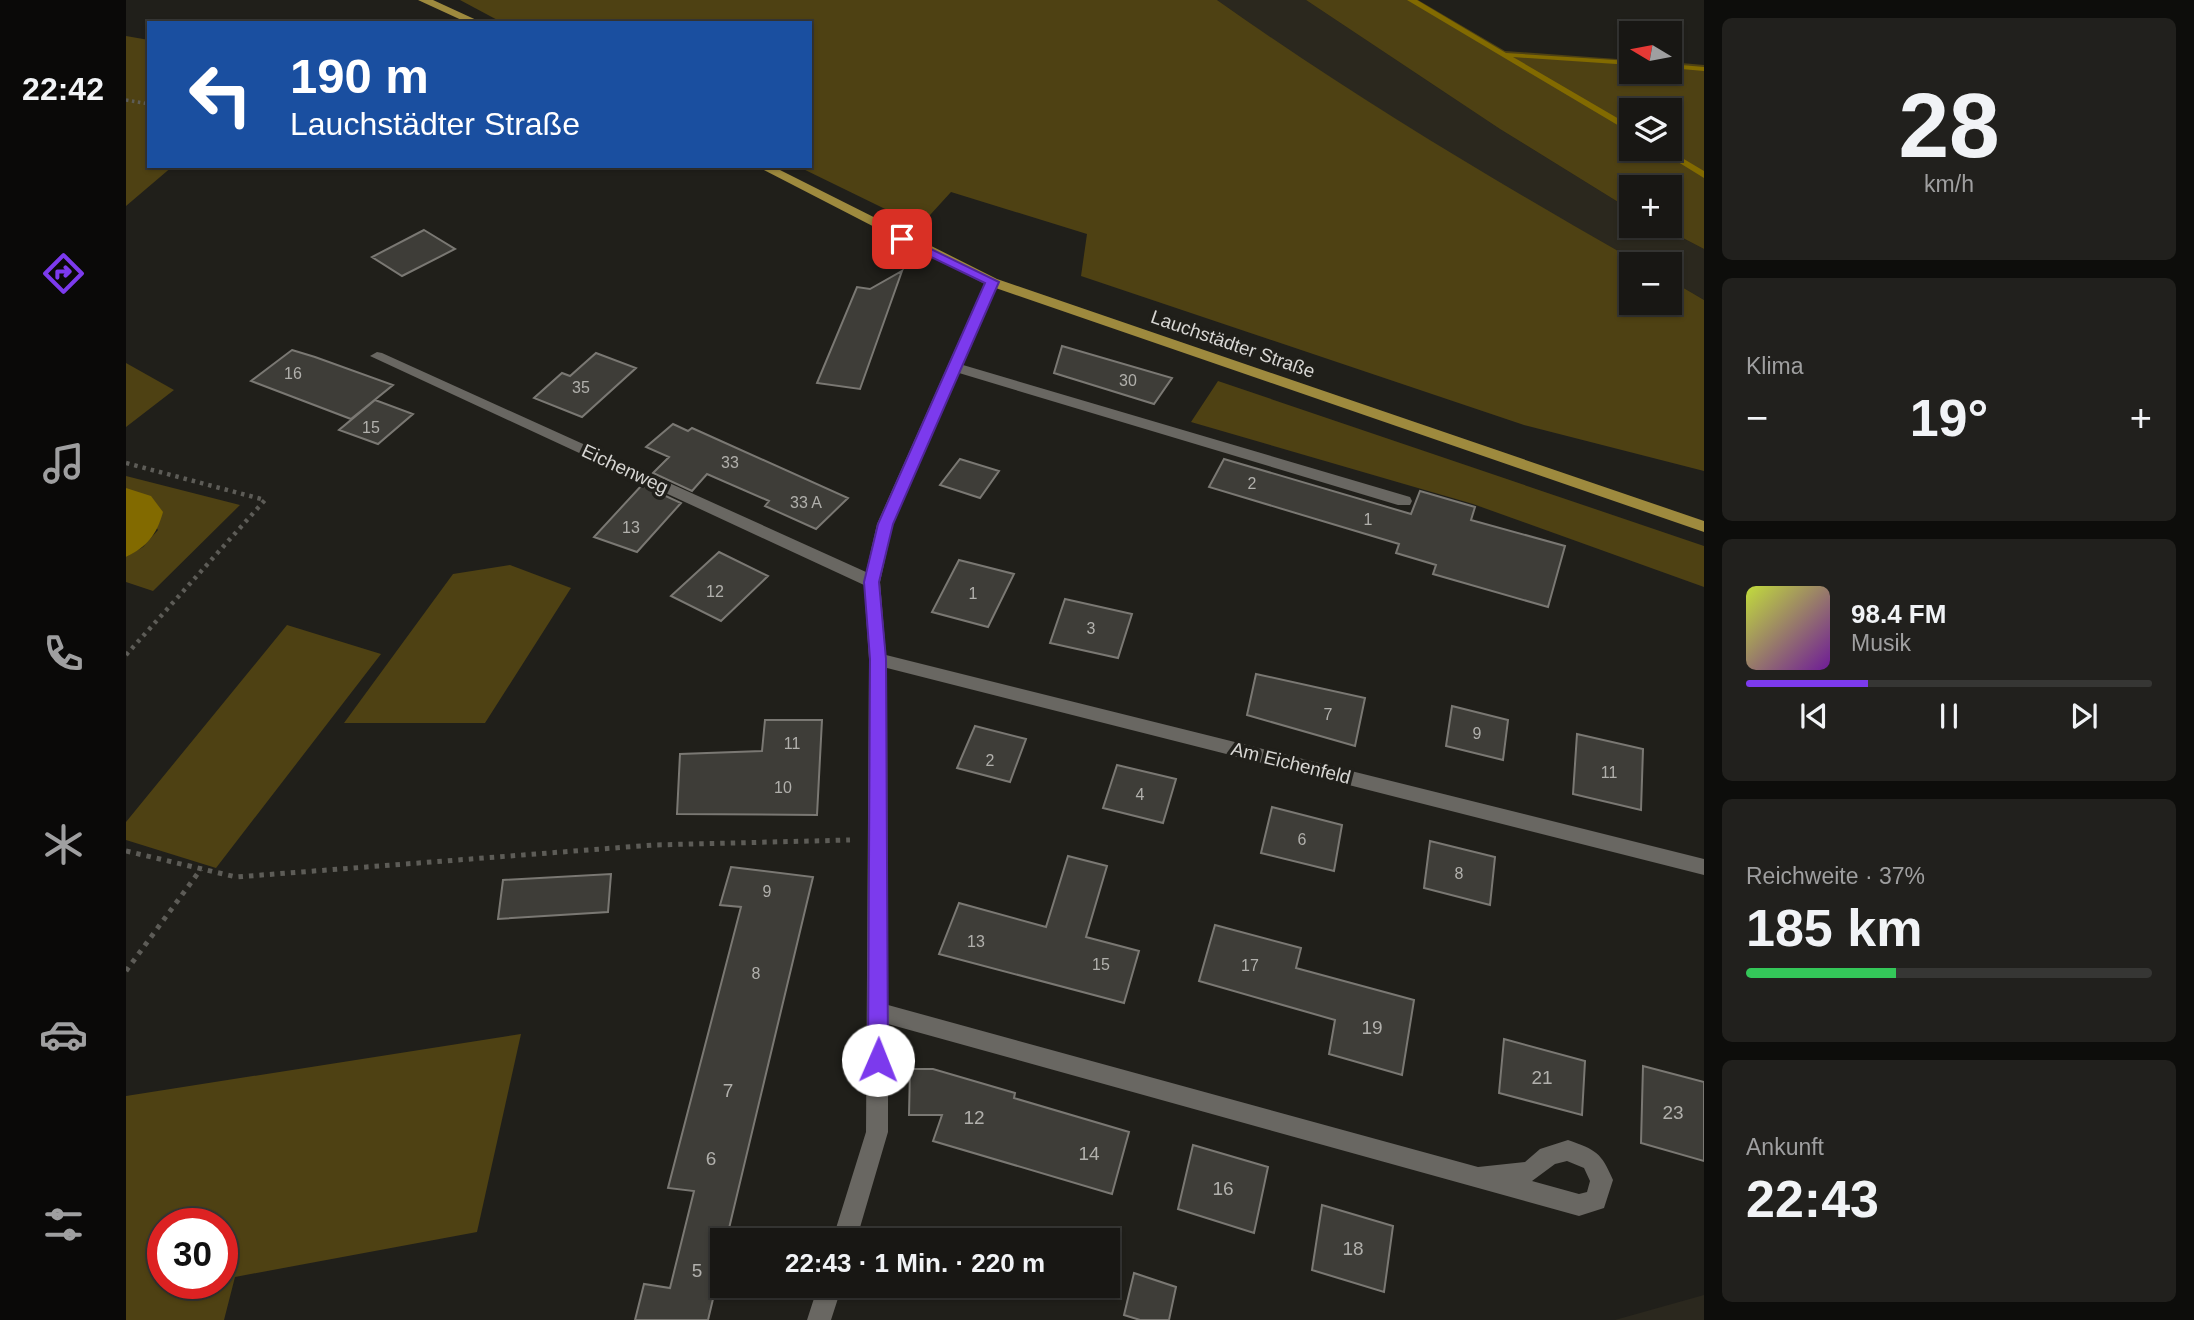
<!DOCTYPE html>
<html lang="de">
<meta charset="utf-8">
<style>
:root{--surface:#181714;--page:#21201d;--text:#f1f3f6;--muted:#9f9fa0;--line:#363634;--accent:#7c3aed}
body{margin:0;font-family:Arial,sans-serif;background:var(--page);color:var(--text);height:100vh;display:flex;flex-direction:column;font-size:26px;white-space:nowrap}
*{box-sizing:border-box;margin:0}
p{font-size:23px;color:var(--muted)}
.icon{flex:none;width:38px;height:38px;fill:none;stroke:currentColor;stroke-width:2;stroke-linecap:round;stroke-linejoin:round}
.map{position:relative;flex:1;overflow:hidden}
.details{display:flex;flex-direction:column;gap:18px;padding:18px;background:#0d0d0b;width:490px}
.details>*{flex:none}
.top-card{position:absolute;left:21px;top:21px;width:665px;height:147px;border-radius:0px;box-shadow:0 2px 5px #0004,0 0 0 2px var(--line);background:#1a4fa0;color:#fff;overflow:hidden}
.needle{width:46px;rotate:280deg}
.controls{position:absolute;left:1493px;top:21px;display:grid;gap:14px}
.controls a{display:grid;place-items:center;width:63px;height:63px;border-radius:0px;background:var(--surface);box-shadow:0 2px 5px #0004,0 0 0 2px var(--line);font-size:35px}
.speed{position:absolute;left:21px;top:1208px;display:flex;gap:14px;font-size:35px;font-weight:700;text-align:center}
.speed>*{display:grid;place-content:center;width:91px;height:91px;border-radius:50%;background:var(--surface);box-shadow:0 2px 5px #0004,0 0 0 2px var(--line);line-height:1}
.speed .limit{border:10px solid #d22;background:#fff;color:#111}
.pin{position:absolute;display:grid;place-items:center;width:60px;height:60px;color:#fff;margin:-30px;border-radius:14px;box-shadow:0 4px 10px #0006}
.me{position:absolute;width:77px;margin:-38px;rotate:1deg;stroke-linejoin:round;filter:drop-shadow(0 0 5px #0008)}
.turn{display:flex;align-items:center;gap:24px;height:147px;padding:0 28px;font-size:32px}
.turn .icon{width:91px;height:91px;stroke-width:2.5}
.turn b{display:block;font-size:49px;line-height:60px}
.big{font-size:52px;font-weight:700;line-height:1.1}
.details .widget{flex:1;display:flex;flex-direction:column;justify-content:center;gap:10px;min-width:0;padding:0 24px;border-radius:10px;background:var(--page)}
.details .dial{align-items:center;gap:0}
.dial b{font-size:91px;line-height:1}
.song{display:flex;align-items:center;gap:21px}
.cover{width:84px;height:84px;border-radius:10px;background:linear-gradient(135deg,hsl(70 70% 55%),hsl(280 70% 35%))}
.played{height:7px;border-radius:4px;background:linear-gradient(90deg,var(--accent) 30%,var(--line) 30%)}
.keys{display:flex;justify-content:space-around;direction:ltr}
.heat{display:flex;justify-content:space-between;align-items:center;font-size:38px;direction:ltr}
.charge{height:10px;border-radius:5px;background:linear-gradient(90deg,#34c759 37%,var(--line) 0)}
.trip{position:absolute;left:584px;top:1228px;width:410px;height:70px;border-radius:0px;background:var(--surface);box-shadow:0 2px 5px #0004,0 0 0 2px var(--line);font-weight:700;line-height:70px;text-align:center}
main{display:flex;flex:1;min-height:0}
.tab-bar{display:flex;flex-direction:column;width:126px;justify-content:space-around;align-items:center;background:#0a0908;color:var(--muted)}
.tab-bar .icon{width:49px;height:49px}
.tab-bar .current{color:var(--accent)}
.tab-bar b{font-size:32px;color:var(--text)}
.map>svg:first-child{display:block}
</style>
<main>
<nav class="tab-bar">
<b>22:42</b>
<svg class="icon current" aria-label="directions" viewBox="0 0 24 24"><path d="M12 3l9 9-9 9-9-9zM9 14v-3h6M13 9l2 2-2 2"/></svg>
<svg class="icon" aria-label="music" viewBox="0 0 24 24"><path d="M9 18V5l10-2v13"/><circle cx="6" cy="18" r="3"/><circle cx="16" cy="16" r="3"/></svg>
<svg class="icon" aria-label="phone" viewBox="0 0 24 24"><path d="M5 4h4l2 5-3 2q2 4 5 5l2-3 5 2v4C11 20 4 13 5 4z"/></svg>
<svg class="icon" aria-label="climate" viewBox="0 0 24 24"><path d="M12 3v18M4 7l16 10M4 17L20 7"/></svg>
<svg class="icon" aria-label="car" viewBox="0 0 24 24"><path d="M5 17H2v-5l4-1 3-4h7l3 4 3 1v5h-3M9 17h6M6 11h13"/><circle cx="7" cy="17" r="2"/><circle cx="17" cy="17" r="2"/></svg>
<svg class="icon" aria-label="filters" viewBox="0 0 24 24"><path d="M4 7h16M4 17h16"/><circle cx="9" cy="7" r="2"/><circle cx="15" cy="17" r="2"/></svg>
</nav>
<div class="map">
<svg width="1578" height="1320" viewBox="0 0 1578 1320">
<rect width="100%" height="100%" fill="#201f1a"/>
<path fill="#2b281e" d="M1091,0H1180L1374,129L1505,210V226H1534L1578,249V300L1544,280V264H1515L1357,175L1170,56Z
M1578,1295V1320H1489Z"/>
<path fill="#4e4113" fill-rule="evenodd" d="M334,0H1091C1228,97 1370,182 1515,264H1505V303H1544V280L1578,300V471L1398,425L955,276L961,234L825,192L794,226L671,166H684V23H377Z
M1180,0H1292L1379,51L1505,60V72H1544V62L1578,65V249L1534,226H1544V187H1505V210L1374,129ZM1544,110V149H1505V110Z
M0,36L23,40V166H47L0,206Z
M0,363L48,390L0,427Z
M1092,381L1578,546V587L1347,504L1065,422Z
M0,476L114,505L27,591L0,582V557L17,547L32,530L0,488Z
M384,565L445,588L359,723H218L327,574Z
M161,625L255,654L90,868L0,840V822Z
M395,1034L351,1232L109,1277L98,1320H0V1096ZM37,1223H96V1283H37Z"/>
<path fill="#826a00" d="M0,488L25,496L37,512C31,534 21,547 0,557Z"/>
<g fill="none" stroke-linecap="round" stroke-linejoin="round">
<path fill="#826a00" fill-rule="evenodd" d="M1281,0H1291L1380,53L1505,61V65L1387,57L1505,126V133Z
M1544,64L1578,67V71L1544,68Z
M1531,149H1541L1578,171V178Z"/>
</g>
<path fill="#3e3d38" stroke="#7a7873" stroke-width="2" d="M298,230L329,249L276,276L246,257Z
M776,271L734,389L691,383L731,287L744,289Z
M936,346L1046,378L1028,404L928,373Z
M166,350L189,357L267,385L225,419L125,381Z
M470,353L510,368L456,417L408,398L436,373L444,376Z
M249,400L287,414L252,444L213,430Z
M547,424L562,431L566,428L722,498L690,529L639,506L643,501L581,474L566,491L527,473L543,457L520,447Z
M834,459L873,471L854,498L814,485Z
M1098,459L1285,514L1294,491L1349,507L1345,520L1439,546L1422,607L1307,574L1310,565L1270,553L1273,544L1083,487Z
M516,485L555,503L511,552L468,537Z
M593,552L642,576L595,621L545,596Z
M833,560L888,574L862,627L806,612Z
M939,599L1006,614L992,658L924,643Z
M1130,674L1239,698L1229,746L1121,715Z
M1326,706L1382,720L1377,760L1320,746Z
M639,720H696L691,815L551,814L554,754L636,751Z
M849,726L900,739L884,782L831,768Z
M1451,734L1517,749L1515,810L1447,794Z
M991,765L1050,779L1037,823L977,808Z
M1146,807L1216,825L1208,871L1135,853Z
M1304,841L1369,857L1364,905L1298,888Z
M942,856L981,866L960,937L1013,951L998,1003L813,954L833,903L920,927Z
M605,867L687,877L600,1241H597V1257L582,1320H509L518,1284L544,1288L568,1191L542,1188L615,907L594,905Z
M485,874L482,912L372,919L377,880Z
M1089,925L1175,948L1170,968L1288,1000L1276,1075L1203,1054L1209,1020L1073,981Z
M1378,1039L1459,1061L1456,1115L1373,1093Z
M1517,1066L1578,1082V1161L1515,1143Z
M784,1069H807L889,1093L888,1098L1003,1132L986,1194L807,1141L816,1115H783Z
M1067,1145L1142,1167L1128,1233L1052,1209Z
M1196,1205L1267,1226L1258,1292L1186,1270Z
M1008,1273L1050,1287L1043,1320H1014L998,1315Z"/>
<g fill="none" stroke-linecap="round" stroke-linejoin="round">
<path stroke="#5d5c57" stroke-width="3.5" stroke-dasharray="2.5 3.5" stroke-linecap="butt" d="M0,100L23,104"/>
<path stroke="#5d5c57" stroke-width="4.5" stroke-dasharray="3.5 5" stroke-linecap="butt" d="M0,463L139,500L0,655"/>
<path stroke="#5d5c57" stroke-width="5" stroke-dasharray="4.5 6" stroke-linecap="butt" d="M0,851L110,877L527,845L724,840
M0,971L75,869"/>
<path fill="#696762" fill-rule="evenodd" d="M866,278L873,282L837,365L1284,497L1286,501L1284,505H1272L833,373L767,524L754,582L760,655L1578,859V875L761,668L762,1005L1352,1167L1399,1162L1414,1149L1442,1140C1470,1150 1475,1152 1487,1180L1478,1208L1453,1216L762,1024V1132L730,1241H706L740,1132L743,659L738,585L244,356L251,352L256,353L740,572L751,524L859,282ZM1441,1161L1458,1168L1464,1181L1461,1192L1453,1194L1406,1181L1429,1164Z
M692,1286H716L705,1320H681Z"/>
<path fill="#9e8a3e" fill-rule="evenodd" d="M292,0H307L357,23H342Z
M630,166H646L871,279L1578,521V532L861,285Z"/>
</g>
<path fill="#7c3aed" stroke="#51269a" stroke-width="2" d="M776,235L873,282L767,524L753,582L760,659L762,1060L759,1066L752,1069L745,1066L742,1060L744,659L738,582L752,524L859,283L772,241L770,239Z"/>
<g text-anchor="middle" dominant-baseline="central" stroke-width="7" stroke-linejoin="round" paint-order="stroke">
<g font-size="16" fill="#b1b0ac">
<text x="167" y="373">16</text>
<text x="1002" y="380">30</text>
<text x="455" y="387">35</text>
<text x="245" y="427">15</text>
<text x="604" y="462">33</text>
<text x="1126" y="483">2</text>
<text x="680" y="502">33 A</text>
<text x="1242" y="519">1</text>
<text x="505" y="527">13</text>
<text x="589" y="591">12</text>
<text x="847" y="593">1</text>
<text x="965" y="628">3</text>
<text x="1202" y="714">7</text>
<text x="1351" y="733">9</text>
<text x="666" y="743">11</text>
<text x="864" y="760">2</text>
<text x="1483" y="772">11</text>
<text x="657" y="787">10</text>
<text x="1014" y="794">4</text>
<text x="1176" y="839">6</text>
<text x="1333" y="873">8</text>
<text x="641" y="891">9</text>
<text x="850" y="941">13</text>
<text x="975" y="964">15</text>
<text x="1124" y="965">17</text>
<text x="630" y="973">8</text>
</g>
<g font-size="19" fill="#d7d6d3" stroke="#201f1a">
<text transform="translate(1107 344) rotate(19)">Lauchstädter Straße</text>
<text transform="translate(499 469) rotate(25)">Eichenweg</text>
<text transform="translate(1165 763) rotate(14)">Am Eichenfeld</text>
</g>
<g font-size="19" fill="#b1b0ac">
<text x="1246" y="1027">19</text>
<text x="1416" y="1077">21</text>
<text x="602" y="1090">7</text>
<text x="1547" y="1112">23</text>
<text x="848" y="1117">12</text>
<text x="963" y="1153">14</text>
<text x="585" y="1158">6</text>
<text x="1097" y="1188">16</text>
<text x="1227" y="1248">18</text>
<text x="571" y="1270">5</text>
</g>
</g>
</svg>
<div class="controls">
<a><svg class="needle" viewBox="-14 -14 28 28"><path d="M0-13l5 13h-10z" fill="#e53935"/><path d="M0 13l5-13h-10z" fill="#9f9fa0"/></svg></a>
<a><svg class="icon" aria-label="layers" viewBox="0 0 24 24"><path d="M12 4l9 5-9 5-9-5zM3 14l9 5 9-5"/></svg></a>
<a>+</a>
<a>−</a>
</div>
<div class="speed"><div class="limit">30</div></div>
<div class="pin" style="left:776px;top:239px;background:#d93025"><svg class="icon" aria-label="arrive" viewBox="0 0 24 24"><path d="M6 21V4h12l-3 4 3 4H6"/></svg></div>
<svg class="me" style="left:752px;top:1060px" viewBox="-20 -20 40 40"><circle r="19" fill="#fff"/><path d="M0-13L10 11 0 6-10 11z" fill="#7c3aed"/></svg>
<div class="trip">22:43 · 1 Min. · 220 m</div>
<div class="top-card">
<div class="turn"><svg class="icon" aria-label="left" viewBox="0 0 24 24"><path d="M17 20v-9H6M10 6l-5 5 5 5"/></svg><div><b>190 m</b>Lauchstädter Straße</div></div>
</div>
</div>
<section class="details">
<div class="widget dial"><b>28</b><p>km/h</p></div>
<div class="widget"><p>Klima</p>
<div class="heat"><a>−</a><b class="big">19°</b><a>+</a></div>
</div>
<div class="widget">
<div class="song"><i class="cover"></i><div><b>98.4 FM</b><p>Musik</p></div></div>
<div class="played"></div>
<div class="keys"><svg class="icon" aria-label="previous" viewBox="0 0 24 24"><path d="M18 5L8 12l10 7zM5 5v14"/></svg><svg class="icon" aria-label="pause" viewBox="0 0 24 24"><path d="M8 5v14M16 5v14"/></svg><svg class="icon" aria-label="next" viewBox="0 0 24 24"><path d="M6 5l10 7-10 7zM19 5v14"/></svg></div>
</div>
<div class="widget"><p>Reichweite · 37%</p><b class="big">185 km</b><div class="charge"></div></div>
<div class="widget"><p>Ankunft</p><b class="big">22:43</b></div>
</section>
</main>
